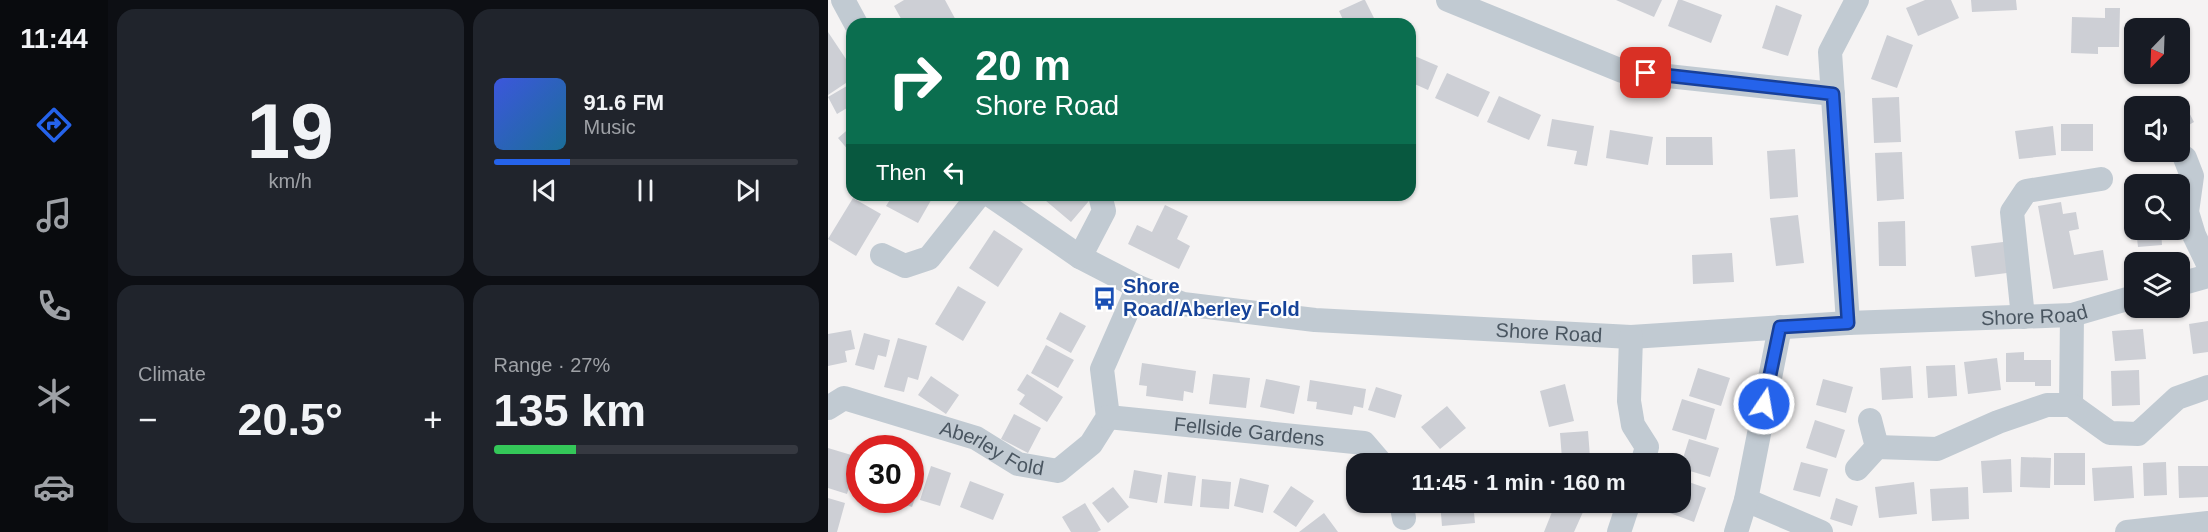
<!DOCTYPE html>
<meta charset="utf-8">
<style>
:root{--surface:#171b24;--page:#20242c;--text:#f1f3f6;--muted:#9ea1a6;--line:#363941;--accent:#2563eb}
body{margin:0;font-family:Helvetica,sans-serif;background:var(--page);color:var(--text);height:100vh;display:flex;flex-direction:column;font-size:22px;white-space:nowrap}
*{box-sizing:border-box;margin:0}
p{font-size:20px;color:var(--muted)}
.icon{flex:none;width:33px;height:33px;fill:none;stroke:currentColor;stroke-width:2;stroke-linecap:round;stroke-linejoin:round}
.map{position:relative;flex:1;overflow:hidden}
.sheet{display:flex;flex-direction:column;gap:9px;padding:9px;background:#0d0f14;width:720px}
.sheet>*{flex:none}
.guide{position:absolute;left:18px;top:18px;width:570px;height:183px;border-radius:18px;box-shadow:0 2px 4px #0004;background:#0b6e4f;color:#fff;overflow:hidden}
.needle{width:39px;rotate:203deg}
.controls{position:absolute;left:1296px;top:18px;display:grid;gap:12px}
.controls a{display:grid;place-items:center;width:66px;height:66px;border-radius:12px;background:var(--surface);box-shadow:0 2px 4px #0004;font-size:30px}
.speed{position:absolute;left:18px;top:435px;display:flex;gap:12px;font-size:30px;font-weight:700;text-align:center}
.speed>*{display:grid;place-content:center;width:78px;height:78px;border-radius:50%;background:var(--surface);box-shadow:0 2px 4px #0004;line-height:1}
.speed .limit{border:9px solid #d22;background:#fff;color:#111}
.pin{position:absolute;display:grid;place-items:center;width:51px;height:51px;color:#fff;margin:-26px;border-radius:12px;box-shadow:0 3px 9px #0006}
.me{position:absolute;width:66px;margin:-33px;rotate:12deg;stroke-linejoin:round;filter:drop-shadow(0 0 4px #0008)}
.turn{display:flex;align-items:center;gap:21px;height:126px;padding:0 30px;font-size:27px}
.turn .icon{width:78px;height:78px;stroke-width:2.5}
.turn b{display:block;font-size:42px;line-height:51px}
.then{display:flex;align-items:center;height:57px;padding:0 30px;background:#0003;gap:12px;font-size:22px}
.big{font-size:45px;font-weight:800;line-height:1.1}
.sheet .widget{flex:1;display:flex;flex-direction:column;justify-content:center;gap:9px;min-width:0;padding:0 21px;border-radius:18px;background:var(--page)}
.sheet .dial{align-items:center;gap:0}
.dial b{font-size:78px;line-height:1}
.song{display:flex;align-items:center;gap:18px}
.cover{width:72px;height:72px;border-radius:9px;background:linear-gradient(135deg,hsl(230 70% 55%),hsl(200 70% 35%))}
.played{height:6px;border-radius:3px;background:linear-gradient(90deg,var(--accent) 25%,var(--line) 25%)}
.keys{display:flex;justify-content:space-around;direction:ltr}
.heat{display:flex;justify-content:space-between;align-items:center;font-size:33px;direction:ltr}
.charge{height:9px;border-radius:4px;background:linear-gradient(90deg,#34c759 27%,var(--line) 0)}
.sheet .tiles{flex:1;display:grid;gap:9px;grid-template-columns:repeat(2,1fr)}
.trip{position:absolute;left:518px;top:453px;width:345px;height:60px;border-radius:18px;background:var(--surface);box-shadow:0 2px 4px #0004;font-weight:800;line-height:60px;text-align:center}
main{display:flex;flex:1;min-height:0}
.dock{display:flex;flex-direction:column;width:108px;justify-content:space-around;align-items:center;background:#090b0e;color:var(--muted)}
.dock .icon{width:42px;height:42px}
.dock .active{color:var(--accent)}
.dock b{font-size:27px;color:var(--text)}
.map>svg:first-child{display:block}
</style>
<main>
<nav class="dock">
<b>11:44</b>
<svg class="icon active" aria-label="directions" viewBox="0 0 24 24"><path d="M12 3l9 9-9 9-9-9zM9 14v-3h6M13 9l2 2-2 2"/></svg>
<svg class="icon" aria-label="music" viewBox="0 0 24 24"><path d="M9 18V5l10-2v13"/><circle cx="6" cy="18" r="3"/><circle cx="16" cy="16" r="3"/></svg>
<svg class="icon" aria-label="phone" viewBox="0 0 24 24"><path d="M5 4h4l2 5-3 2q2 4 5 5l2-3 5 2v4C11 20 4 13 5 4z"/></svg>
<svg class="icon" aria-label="climate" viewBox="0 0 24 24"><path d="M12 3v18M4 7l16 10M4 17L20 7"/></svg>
<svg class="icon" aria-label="car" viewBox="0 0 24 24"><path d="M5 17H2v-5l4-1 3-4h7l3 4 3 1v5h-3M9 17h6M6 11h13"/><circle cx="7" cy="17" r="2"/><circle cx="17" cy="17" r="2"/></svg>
</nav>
<section class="sheet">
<div class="tiles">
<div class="widget dial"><b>19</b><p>km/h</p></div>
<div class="widget">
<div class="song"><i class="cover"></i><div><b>91.6 FM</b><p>Music</p></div></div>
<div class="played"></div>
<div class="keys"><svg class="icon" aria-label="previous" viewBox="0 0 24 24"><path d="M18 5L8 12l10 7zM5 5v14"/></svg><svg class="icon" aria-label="pause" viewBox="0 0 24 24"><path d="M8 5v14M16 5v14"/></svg><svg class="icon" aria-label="next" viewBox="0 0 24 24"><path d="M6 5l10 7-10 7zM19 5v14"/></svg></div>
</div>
<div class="widget"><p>Climate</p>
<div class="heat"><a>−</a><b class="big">20.5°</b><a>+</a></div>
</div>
<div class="widget"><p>Range · 27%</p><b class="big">135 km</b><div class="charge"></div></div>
</div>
</section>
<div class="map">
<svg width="1380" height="532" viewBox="0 0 1380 532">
<rect width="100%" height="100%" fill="#f5f3f3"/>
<path fill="#cdcfd5" d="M76,0H117L130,24H76L66,6Z
M535,0H537L549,24H517L511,11Z
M788,0H834L826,17Z
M850,0H854L894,15L883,43L840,26Z
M1097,0H1123L1131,18L1090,36L1078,8Z
M1143,0H1188L1189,10L1144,12Z
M948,5L974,15L960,56L934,48Z
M1277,8H1292L1291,47H1270V54L1243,53L1244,17L1277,18Z
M0,32L24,68V79L0,95Z
M1059,35L1085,45L1069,88L1043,79Z
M582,54L610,66L600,90L582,82Z
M619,73L662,92L650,117L607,98Z
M24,83V105L9,114L0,97Z
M671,96L713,115L701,140L659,122Z
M1071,97L1073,142L1046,143L1044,98Z
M1353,97L1366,122L1352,130V106H1336Z
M724,119L766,126L759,166L746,164L749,151L719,146Z
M1306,122V146L1296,127Z
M1233,124H1265V151H1233Z
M24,126V151L22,152L10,138Z
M1225,126L1228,155L1191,159L1187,131Z
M782,130L825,137L820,165L778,158Z
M838,137H884L885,165H838Z
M967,149L970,197L942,199L939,151Z
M1074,152L1076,199L1049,201L1047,153Z
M65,195H106L90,223L58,206Z
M211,195H266L243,222Z
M25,198L53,214L28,256L0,239Z
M1233,202L1235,214L1248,212L1251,229L1241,231L1246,255L1275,250L1280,280L1225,289L1210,206Z
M337,205L360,216L349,239L362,246L351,269L300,244L309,225L324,232Z
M970,215L976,263L948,266L942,218Z
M1077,221L1078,266H1051L1050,222Z
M166,230L195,249L170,287L141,268Z
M1308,230H1333L1334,245L1310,247Z
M1183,241L1187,272L1147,277L1143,246Z
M904,253L906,282L865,284L864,255Z
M130,286L158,302L135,341L107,324Z
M232,312L258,326L243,353L218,339Z
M1380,321V352L1365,354L1361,324Z
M1315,329L1318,359L1287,361L1284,331Z
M23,330L27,349L17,351L19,362L0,366V334Z
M36,333L62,340L58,357L50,355L46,370L27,365Z
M70,338L99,346L90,380L80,377L76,392L56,387Z
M218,345L246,360L230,388L203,373Z
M1196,352V360H1223V386H1207V382H1178V353Z
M1169,358L1173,390L1140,394L1136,362Z
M314,363L368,371L365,393L356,391L355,401L318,396L319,386L311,385Z
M1127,365L1129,396L1100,398L1098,366Z
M1083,366L1085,398L1054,400L1052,368Z
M870,368L902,378L893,406L861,396Z
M1311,370L1312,405L1284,406L1283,371Z
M199,374L235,397L219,422L191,404L197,395L189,390Z
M385,374L422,378L418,408L381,404Z
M103,376L131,395L118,414L90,395Z
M438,379L472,386L466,414L432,407Z
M995,379L1025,387L1018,413L988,405Z
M482,380L538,389L535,408L526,406L524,415L488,409L489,402L479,401Z
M737,384L746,421L721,427L712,391Z
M548,387L574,395L567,418L540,410Z
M854,399L887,409L878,440L844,430Z
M619,406L638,428L612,449L593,427Z
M186,414L213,428L200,453L173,439Z
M987,420L1017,430L1008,458L978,448Z
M760,431L762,457L734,459L732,433Z
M861,439L891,448L882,477L852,468Z
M0,448L30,457L19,494L0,488Z
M1226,453H1257V485H1226Z
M646,455L647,464H616V458Z
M1193,457L1223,458L1222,488L1192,487Z
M1183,459L1184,492L1155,493L1153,461Z
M973,462L1000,469L992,497L965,490Z
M1338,462L1339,495L1316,496L1315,463Z
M103,466L123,473L112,506L92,500Z
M1304,466L1306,498L1266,501L1264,468Z
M1350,466H1380V497L1351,498Z
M306,470L334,475L329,503L301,498Z
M82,471L95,476L84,507L64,500H82Z
M340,472L368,476L364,506L336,503Z
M412,478L441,485L435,513L406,506Z
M374,479L403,482L401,509L372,507Z
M852,479L878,488L866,522L839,512L842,502H852Z
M142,481L176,494L165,520L132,507Z
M1086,482L1089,514L1051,518L1047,487Z
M463,486L486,501L468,527L445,512Z
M285,487L301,507L280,523L264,503Z
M1140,487L1141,519L1104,521L1102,489Z
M0,498L17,503L9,532H0Z
M1008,498L1030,506L1024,526L1002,519Z
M612,502H645L647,523L614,526Z
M728,502H734L755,512L746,532H716Z
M257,503L273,530L269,532H243L234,517Z
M496,513L510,532H471Z"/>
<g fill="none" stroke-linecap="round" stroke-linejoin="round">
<g stroke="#c1cad2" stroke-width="24">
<path d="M15,0L28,24"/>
<path d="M620,0L794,71L1005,94"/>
<path d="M1357,158L1364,176L1359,212L1366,235L1380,264"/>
<path id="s1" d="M162,195L252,257L310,287L355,304L487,320L803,337L1020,323L1244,315L1306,297"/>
<path d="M54,255L77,266L101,258L151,195"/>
<path d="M252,257L276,211L272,195"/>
<path d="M1352,284L1380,276"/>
<path d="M1195,317L1184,212L1198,191L1273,179"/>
<path d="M1020,323L1002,52L1029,0"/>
<path d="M803,337L801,401L805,425L819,447L814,464"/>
<path d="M1243,405L1244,315"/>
<path id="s2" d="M0,408L16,398L148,438L190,464L230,471L263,444L280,417L274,369L310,287"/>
<path id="s3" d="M280,417L536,443L554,464"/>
<path d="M1049,447L1109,449L1170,422L1219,405H1243L1282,433L1310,434L1349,398L1380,387"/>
<path d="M1029,469L1049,447L1042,420"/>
<path d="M918,500L993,532"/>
<path d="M573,502L576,518"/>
<path d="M791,532L801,502"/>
<path d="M908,532L918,500L952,327"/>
<path d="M1299,532L1380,523"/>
</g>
</g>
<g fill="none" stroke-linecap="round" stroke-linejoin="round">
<defs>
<path id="route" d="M818,73L1005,94L1020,323L952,327L936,404"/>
</defs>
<use href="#route" stroke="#184099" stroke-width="15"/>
<use href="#route" stroke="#2563eb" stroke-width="10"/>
</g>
<defs>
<symbol id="bus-bare" viewBox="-9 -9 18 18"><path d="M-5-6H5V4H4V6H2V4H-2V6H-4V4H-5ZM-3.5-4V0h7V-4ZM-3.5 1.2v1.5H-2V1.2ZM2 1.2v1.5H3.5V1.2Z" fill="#1a4fb4" stroke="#fff" stroke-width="2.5" paint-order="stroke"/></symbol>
</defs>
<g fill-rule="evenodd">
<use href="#bus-bare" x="260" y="282" width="33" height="33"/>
</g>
<g text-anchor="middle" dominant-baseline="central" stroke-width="4.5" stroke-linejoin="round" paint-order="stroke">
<g font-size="20" font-weight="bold" fill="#164399" stroke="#fff" text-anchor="start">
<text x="295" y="286">Shore<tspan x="295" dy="23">Road/Aberley Fold</tspan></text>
</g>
<g font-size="20" fill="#4a5661" stroke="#fff">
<text stroke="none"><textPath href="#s1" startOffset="1076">Shore Road</textPath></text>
<text stroke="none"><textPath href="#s1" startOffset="590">Shore Road</textPath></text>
<text stroke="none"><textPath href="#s3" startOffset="142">Fellside Gardens</textPath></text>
<text stroke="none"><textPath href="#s2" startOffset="176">Aberley Fold</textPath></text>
</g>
</g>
</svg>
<div class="controls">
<a><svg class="needle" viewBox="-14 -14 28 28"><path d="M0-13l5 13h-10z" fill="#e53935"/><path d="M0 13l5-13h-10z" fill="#9ea1a6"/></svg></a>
<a><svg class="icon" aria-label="sound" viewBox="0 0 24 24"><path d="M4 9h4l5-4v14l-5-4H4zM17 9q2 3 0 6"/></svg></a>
<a><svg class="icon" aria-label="search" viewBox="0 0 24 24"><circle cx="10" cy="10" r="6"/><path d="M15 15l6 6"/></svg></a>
<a><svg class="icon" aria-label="layers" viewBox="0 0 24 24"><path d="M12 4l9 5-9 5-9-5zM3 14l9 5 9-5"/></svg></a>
</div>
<div class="speed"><div class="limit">30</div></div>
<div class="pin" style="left:818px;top:73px;background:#d93025"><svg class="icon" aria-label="arrive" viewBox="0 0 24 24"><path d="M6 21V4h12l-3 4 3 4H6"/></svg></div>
<svg class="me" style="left:936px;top:404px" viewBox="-20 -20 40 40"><circle r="17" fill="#2563eb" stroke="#fff" stroke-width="3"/><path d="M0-11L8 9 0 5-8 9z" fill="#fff"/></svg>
<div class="trip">11:45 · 1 min · 160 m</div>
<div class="guide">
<div class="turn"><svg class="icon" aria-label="right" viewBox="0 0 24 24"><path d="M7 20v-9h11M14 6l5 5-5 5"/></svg><div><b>20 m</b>Shore Road</div></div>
<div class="then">Then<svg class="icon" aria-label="left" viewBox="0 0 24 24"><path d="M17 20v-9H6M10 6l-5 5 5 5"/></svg></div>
</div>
</div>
</main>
